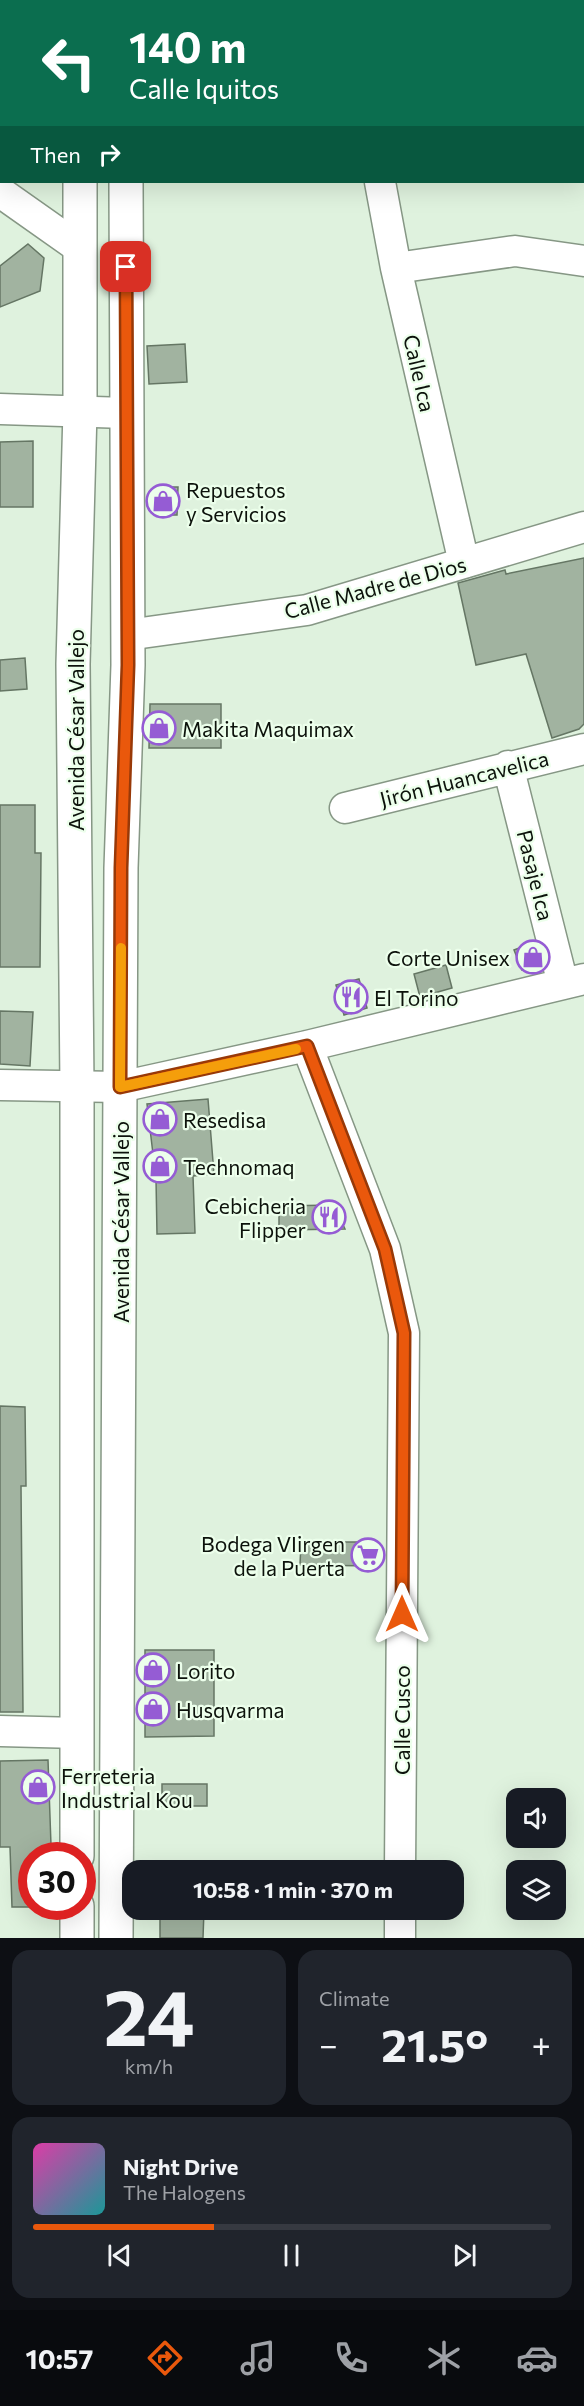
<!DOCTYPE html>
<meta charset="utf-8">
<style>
:root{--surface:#171b24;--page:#20242c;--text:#f1f3f6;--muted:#9ea1a6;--line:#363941;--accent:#ea580c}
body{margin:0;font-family:Commissioner,sans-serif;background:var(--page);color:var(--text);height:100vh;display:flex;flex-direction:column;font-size:22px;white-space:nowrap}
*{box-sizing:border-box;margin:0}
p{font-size:20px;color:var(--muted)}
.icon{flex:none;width:33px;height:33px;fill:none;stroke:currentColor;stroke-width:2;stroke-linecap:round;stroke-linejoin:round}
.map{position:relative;height:1938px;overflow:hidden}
.side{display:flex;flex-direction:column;gap:12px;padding:12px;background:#0d0f14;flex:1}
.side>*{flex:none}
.guide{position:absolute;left:0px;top:0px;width:585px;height:183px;box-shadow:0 6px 24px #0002;background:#0b6e4f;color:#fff;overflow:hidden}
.buttons{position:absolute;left:506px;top:1788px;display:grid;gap:12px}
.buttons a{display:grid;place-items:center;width:60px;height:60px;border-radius:12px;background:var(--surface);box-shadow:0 6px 24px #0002;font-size:30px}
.speed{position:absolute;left:18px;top:1842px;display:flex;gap:12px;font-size:30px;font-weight:700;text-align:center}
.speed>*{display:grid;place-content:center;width:78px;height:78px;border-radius:50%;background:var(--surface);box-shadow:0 6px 24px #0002;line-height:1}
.speed .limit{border:9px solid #d22;background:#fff;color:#111}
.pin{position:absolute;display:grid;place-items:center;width:51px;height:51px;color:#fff;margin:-26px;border-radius:12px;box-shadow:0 3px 9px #0006}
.me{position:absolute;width:66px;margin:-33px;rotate:0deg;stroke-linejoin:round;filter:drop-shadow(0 0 4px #0008)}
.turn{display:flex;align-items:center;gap:21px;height:126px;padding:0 30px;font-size:27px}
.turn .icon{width:78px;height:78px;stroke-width:2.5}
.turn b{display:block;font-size:42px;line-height:51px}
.then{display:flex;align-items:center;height:57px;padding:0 30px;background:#0003;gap:12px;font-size:22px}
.big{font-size:45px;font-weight:700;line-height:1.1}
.side .card{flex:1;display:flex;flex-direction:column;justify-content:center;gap:9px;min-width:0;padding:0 21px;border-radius:18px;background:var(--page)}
.side .dial{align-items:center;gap:0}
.dial b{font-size:78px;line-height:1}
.song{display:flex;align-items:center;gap:18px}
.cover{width:72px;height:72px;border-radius:9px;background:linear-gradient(135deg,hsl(320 70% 55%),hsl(180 70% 35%))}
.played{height:6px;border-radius:3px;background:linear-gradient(90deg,var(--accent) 35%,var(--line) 35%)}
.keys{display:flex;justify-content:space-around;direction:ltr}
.heat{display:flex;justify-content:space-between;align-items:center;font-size:33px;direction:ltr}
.side .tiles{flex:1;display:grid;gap:12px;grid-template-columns:1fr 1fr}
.card:last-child{grid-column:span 2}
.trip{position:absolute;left:122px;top:1860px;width:342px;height:60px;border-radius:18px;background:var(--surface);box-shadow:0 6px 24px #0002;font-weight:700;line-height:60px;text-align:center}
.tab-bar{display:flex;height:96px;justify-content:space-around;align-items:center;background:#090b0e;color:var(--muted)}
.tab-bar .icon{width:42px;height:42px}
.tab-bar .on{color:var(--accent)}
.tab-bar b{font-size:27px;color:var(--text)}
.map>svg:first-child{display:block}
</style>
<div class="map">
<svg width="584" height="1938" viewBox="0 0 584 1938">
<rect width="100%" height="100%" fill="#dff2de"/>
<path fill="#a1b3a0" stroke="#657664" stroke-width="1.5" d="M28,244L44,258L40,291L0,307V266Z
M185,344L187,382L149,384L147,346Z
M33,441V507H0V442Z
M155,487H178L177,515H155Z
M584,558V724L579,729L552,738L526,654L476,665L458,583L505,570L506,574Z
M25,658L27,689L0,691V660Z
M150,704H221V748H149Z
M0,805H35V853H41L40,967H0Z
M535,942L539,964L522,970L514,950Z
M446,965L452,988L420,997L414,974Z
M359,979L367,1008L344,1015L336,985Z
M0,1011L33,1012L30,1066L0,1064Z
M208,1099L214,1174L193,1176L195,1233L157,1234L156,1179L147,1104Z
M334,1205L345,1229L279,1230V1206Z
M0,1406L25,1407L26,1486H21L23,1712H0Z
M301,1542H376V1566L300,1565Z
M145,1650H214V1736L145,1737Z
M48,1760L51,1845L44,1846V1856H32V1907H12L10,1847H0V1761Z
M162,1784H207V1806H162Z
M160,1910H204L203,1938H160Z"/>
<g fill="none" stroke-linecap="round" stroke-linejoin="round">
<defs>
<path id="minor" d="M58,0V2
M201,2V0
M412,2V0
M380,182L396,268L464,563
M0,192L78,247
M396,268L515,251L584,261
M0,409L126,413
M127,635L307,610L584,527
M508,766L563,984
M345,808L584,749
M307,1046L385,1249L404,1333L400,1870
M0,1085L120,1087L307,1046L584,979
M0,1731L78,1733
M400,1938V1910"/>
<path id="major" d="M547,0L550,2
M84,2V0
M127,2V0
M77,1856V1087L73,664L80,411V182
M77,1938V1906
M116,1938L121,868L128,665L126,182"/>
</defs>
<use href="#minor" stroke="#869785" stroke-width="33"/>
<use href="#major" stroke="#869785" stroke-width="36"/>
<use href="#minor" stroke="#fff" stroke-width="30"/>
<use href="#major" stroke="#fff" stroke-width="33"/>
</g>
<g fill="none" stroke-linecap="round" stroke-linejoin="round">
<defs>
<path id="route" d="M126,267L128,665L121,868L120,1087L307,1046L385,1249L404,1333L402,1614"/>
</defs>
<use href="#route" stroke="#983908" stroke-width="15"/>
<use href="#route" stroke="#ea580c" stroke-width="10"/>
<path stroke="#f59e0b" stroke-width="10" d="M121,948L120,1087L296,1049"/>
</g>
<defs>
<symbol id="shop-ring" viewBox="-11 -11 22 22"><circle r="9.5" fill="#ecffeb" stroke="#955cd4" stroke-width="1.5"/><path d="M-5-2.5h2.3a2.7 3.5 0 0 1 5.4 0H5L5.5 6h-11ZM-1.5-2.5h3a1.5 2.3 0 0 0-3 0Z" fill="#955cd4"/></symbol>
<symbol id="restaurant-ring" viewBox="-11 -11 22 22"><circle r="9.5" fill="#ecffeb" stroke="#955cd4" stroke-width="1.5"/><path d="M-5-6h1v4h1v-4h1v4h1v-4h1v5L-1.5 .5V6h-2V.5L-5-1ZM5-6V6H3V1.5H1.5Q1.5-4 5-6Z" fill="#955cd4"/></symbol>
<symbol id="supermarket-ring" viewBox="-11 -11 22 22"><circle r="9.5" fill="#ecffeb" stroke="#955cd4" stroke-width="1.5"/><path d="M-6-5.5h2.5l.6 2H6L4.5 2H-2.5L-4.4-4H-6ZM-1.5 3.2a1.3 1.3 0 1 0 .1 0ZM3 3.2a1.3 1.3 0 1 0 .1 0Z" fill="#955cd4"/></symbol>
</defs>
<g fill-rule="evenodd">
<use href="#shop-ring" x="144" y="482" width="38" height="38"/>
<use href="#shop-ring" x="140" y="709" width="38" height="38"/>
<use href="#shop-ring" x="514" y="938" width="38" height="38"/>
<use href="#restaurant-ring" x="332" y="978" width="38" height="38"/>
<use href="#shop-ring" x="141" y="1100" width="38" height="38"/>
<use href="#shop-ring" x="141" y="1147" width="38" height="38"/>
<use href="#restaurant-ring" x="310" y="1198" width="38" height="38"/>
<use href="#supermarket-ring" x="349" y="1536" width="38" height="38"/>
<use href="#shop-ring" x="134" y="1651" width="38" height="38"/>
<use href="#shop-ring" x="134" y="1690" width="38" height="38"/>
<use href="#shop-ring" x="19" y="1768" width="38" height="38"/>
</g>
<g text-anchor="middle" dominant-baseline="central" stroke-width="4.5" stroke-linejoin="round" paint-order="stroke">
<g font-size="21" fill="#0c120b" stroke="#ecffeb">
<text transform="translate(420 373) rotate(77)">Calle Ica</text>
<text transform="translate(375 587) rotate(-15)">Calle Madre de Dios</text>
<text transform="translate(75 730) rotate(-90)">Avenida César Vallejo</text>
<text transform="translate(464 778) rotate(-14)">Jirón Huancavelica</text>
<text transform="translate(536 875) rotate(76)">Pasaje Ica</text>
<text transform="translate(120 1222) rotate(-90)">Avenida César Vallejo</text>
<text transform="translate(401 1720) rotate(-90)">Calle Cusco</text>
</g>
<g font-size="21" fill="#0c120b" stroke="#ecffeb" text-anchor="start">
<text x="186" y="489">Repuestos<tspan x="186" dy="24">y Servicios</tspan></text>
<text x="182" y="728">Makita Maquimax</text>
<text x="510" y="957" text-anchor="end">Corte Unisex</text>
<text x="374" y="997">El Torino</text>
<text x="183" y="1119">Resedisa</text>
<text x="183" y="1166">Technomaq</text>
<text x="306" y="1205" text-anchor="end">Cebicheria<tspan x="306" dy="24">Flipper</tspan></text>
<text x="345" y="1543" text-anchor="end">Bodega VIirgen<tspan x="345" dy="24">de la Puerta</tspan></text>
<text x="176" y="1670">Lorito</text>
<text x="176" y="1709">Husqvarma</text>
<text x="61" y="1775">Ferreteria<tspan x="61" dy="24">Industrial Kou</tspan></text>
</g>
</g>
</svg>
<div class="buttons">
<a><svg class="icon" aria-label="sound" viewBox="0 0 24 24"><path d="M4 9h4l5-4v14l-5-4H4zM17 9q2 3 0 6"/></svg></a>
<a><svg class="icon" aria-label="layers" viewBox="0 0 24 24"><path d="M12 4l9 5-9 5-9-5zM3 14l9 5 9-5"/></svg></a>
</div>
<div class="speed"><div class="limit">30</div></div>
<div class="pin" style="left:126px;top:267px;background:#d93025"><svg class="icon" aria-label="arrive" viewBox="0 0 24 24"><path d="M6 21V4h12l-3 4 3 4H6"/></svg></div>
<svg class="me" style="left:402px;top:1614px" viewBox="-20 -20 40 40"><path d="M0-17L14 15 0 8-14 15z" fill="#ea580c" stroke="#fff" stroke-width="4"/></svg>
<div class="trip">10:58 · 1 min · 370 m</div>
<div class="guide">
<div class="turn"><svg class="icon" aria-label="left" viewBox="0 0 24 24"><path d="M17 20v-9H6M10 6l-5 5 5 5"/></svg><div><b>140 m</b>Calle Iquitos</div></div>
<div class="then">Then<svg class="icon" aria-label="right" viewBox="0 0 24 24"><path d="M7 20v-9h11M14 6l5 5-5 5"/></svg></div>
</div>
</div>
<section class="side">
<div class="tiles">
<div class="card dial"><b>24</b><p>km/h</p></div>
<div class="card"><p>Climate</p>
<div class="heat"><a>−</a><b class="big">21.5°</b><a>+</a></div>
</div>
<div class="card">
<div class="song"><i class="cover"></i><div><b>Night Drive</b><p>The Halogens</p></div></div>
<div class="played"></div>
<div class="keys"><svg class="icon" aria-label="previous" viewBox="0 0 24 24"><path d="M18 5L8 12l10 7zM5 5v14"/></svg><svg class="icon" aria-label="pause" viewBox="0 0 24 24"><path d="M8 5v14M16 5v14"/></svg><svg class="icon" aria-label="next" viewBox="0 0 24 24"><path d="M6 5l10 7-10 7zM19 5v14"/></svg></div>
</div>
</div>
</section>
<nav class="tab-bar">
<b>10:57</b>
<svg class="icon on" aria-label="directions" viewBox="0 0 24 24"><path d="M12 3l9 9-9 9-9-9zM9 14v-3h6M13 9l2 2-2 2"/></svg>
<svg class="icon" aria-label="music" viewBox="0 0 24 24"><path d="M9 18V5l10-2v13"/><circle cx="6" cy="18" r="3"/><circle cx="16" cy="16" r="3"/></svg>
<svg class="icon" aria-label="phone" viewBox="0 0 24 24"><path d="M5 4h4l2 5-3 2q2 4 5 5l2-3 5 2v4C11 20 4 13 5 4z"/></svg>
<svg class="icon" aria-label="climate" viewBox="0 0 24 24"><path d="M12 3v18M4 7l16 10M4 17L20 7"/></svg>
<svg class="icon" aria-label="car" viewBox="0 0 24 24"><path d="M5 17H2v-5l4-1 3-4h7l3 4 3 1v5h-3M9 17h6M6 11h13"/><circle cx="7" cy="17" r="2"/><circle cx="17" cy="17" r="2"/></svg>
</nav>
